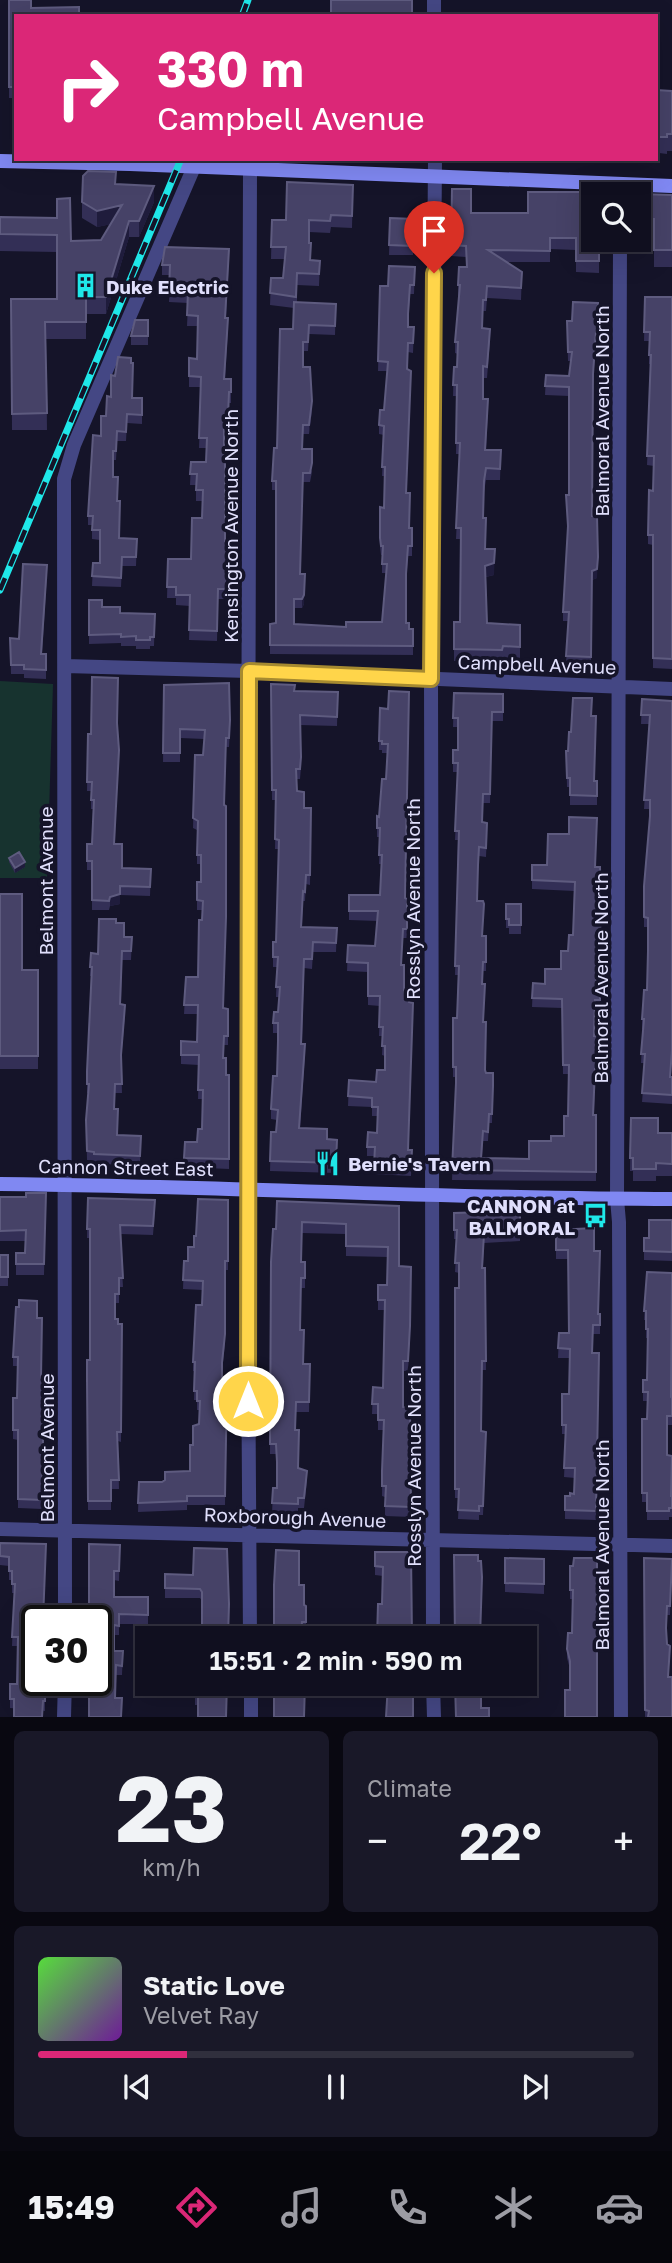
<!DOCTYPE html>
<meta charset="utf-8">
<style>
:root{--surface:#100f1f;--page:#191828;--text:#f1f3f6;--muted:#9c9ca4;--line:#302f3d;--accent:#db2777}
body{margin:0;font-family:"Golos Text",sans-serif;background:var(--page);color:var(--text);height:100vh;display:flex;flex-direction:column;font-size:26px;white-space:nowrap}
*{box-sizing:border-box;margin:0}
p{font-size:23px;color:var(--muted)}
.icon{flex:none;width:38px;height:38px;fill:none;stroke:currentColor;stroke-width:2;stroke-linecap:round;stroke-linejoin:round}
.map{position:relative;height:1717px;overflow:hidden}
.sheet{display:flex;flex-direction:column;gap:14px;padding:14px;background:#090811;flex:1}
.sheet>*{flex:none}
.banner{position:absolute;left:14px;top:14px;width:644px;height:147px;border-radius:0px;box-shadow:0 7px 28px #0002,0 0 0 2px var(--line);background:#db2777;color:#fff;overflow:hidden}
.controls{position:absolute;left:581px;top:182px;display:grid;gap:14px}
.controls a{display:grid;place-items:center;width:70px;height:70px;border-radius:0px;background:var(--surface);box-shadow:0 7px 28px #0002,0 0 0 2px var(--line);font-size:35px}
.speed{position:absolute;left:21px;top:1605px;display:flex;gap:14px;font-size:35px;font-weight:700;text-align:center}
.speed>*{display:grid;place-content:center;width:91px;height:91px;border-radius:50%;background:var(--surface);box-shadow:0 7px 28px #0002,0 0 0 2px var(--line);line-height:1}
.speed .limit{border:4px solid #111;border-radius:10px;background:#fff;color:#111}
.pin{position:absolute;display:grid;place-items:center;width:60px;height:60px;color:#fff;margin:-72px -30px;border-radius:50% 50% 50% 0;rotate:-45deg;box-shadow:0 0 7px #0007}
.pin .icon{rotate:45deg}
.me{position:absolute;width:77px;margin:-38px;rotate:0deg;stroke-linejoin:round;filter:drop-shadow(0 0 5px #0008)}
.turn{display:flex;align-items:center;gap:24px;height:147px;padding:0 28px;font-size:32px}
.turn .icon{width:91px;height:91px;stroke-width:2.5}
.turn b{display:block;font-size:49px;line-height:60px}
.big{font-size:52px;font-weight:600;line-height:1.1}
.sheet .card{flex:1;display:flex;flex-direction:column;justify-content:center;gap:10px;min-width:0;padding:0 24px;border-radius:10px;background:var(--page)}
.sheet .dial{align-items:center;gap:0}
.dial b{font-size:91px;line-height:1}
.song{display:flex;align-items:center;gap:21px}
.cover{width:84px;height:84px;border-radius:10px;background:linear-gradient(135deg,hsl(110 70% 55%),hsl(280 70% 35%))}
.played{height:7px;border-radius:4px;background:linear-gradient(90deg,var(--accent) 25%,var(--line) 25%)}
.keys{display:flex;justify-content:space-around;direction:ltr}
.heat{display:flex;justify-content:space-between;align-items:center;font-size:38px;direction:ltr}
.sheet .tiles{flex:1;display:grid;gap:14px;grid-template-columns:1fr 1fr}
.card:last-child{grid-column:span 2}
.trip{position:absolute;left:135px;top:1626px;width:402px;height:70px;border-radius:0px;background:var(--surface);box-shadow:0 7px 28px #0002,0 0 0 2px var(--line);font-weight:600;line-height:70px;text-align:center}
.dock{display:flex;height:112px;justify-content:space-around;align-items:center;background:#06060c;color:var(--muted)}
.dock .icon{width:49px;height:49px}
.dock .current{color:var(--accent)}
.dock b{font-size:32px;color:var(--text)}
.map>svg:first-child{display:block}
</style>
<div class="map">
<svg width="672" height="1717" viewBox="0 0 672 1717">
<rect width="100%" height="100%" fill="#151429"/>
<path fill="#17332f" d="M0,681L53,684L47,878H0Z"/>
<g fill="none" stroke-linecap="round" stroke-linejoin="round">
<path stroke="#444784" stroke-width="14" d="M434,0V16
M250,170L247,1188L250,1638
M620,240L617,1199L619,1222L621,1717
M65,666L249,671L672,689
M0,1529L672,1546
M65,1620C66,1240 66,860 64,479L74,445L194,167
M433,1638L431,679L435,159
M251,1684V1717
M433,1684L434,1717
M64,1717L65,1680"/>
<path stroke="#8088f2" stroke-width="14" d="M0,161L130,164L672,186
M0,1184C224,1186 448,1199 672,1199"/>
<defs>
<path id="rail" d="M242,16L248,0
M0,590L181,159"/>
</defs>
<use href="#rail" stroke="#1fe7e9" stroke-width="7"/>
<use href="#rail" stroke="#151429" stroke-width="4.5" stroke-dasharray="13" stroke-linecap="butt"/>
</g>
<path fill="#332f56" d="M9,0L31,8L16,16V98H9Z
M656,90L672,91V151H667V154L659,153V158H656Z
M577,159H595V161H577Z
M116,184L154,202L139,237H129L106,314H86V339H46L47,430H12L11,299H57V252L0,251V217L57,218L71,241L101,240L111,224L97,227L82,218V202Z
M353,185L352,228L331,227L330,233L309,232V243L311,261H320L319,286L297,285V302L336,304L335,335L309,334L308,351H303V367L312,410L309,434H303L302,449L312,472L310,482H303L300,574L304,604L302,608H294V624L346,627L382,622L386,573H382V555H381L380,547V538L384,508L385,476H382L384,435L379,434V425L384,410L387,371H378L380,286H388L415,267L414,294H410L408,327H414L413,353L408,352L407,369V493L410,528L412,538V556H408L406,583V623L409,629H413V655L270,654V624L276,623V490H272V481L293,329L294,308L270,305L271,278H283L285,259H271L272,220H286Z
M452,189L471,213L599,240V273L576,272V250L550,249V262H506L522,272L521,300L487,298L486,311H483V328L490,340L487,378H483V399L488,410L486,450H501L500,480H486L484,492L483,518L486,549L494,575L486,577L487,623L520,625V658H503L502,661H454V622H460L461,539H456L460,454H456L457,396H453L454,367H457L458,354L455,353V342L459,296H458V285L467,267L466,257L451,256Z
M640,194L672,195V267H654V236H640Z
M390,218L414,219L413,255H389Z
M229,260L226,318L228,329L225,379H231V403H229L228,428H224V460L225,541L230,552L228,599H218L217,641L189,640L190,606L176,605V598H167L168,559H191L202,518V501H196V485H190L191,462H206V448H199L201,387H189V358L197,359L198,326H187L188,303L169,302L170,275H162V265Z
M645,297H672V669L653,668V545L648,544V535L653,491L654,466L647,465L651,364H649V341H644Z
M598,312L593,383L592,516L597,578L592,580L591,666L566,665L568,621H563V612L568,531L566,495H569V396L545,395L546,375L569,376L571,361H568L567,321H572Z
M148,320V345H131V336Z
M132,398H142V424L127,423L126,441H117L116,460H113V477L117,501L119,539H137L136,566H122L121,587L92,586L93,563H100V540L92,539V525H88V516L101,436L106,416Z
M47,574L42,654H46V679L24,678V674H11L10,638L19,639Z
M89,600L102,607L120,613L155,614L154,646H150V649H136V646H121V643L89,644Z
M271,684L294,691L338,692L337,726L300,725L301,767L300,779H296L297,791L304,808H311L310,885L306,884L305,901H303L302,927L337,928L336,952H313L312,969L304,968L302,1044L305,1054L300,1128L327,1140H337L336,1173L270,1171L271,1132H276L277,1120L271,1119V1109L277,1076L278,1046V1033H273V1023L278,1012L279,997H276L277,967H273V957L276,942L279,849H275L276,800H272Z
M164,685L230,729L229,747H226L224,805V1008L228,1009V1045H224L223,1058L226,1075H229V1169L184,1167L185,1142H197L202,1129V1099H198L199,1065L181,1064V1041L197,1042L198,1014H184L186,977H198L202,920V910H197V882H201V864H197V830L193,828L195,755H203L204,739L180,738V762H163Z
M454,693L503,694V721H492L490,803H483L482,822L487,832L486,857L479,856L478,875L477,901L483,936H486V971H483L482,984L485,1071L486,1073H493L492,1123H489L488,1141H483L482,1158L529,1159L551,1141L564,1136L568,1116V1074H563L562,1008L532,1007L533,983L545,984L561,969L573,935L574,891L532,889V865L595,867L601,927L599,958H597L596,988H600V1009H595L594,1036L599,1053V1078H595L594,1115H596V1181L452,1180L456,1086V1077H453V1034L457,1018L458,975H455L458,840H455L458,772H453V750H458V727H453Z
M642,699L672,701V1060L671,1077H672V1104L642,1102L645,1063H641L643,1029H642V1019L647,990L648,953V927H644V886L650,819V809H644L649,724H641Z
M380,708L388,709L407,925V938H403L401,965L404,998L408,1150H412L411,1176L374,1174L375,1156H367V1147L377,1133V1116H372V1107L348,1106L349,1080L376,1082L385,1070V1056L382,1055L383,1036H379L380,1006L368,1005V972L347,971L348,945L375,946L378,921L349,920V911L380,895L382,864H379L380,837H377V816L379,817L386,779L388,753H382V750H379Z
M591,716L594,781H597V805H570V787H567L566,751H568L571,732Z
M117,726L115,844L122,868L151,869L150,896L120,895V904L110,906L109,910H92V870H87V844H92L93,809H91V791H87L88,734H91Z
M9,858L25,867L15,873L9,862Z
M0,894L22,970H38V1069H0Z
M506,904H521V934H509V928H506Z
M116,923L124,937H132L131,960H122L121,1004L125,1014L121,1061L122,1093H115V1109L117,1135L141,1136L140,1165L94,1164V1161L87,1160L86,1120L88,1093H87V1071L92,976H90L91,953L98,954Z
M631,1118L658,1133H672V1176H656V1181H633V1171H630Z
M46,1193L44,1275H16V1253H25V1241H0V1197H26Z
M88,1198L155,1209L153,1235L120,1234L123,1287H119V1303H115V1319L118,1324H122L121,1442L118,1441L119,1489H111V1510H88L87,1387L90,1360V1238H87Z
M228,1200V1270H225V1343L222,1371V1380L227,1381L225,1505H187V1510L138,1512L139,1482H162L190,1471L193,1445L199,1424L200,1410H197V1400H194L195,1371H193V1362L202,1305L203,1290L183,1289L184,1261H188L194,1247L196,1236Z
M277,1201L399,1206V1266L410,1336L408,1371H403V1407L410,1408L411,1517L385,1516V1497L382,1496L383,1430H378V1414H372L373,1387L383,1388L384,1310H378V1285H387L388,1257L346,1256V1234L302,1233L301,1262H305V1288H301V1330L303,1364H310L309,1412H296V1430L298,1468L307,1481L304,1508H298V1514H272L273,1488H277V1469L276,1454H270L271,1262L276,1229Z
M520,1211V1241L484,1243L483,1268H485L486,1370H482L481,1431L486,1441L483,1515H479V1520L458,1519L459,1498H455V1309L459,1288V1273L455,1272L457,1239H454V1213Z
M672,1220V1261L644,1260V1238H649Z
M556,1230L594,1251L598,1314H600V1334H593L592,1353H599L596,1520L565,1519V1510L570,1496L574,1494L575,1478L564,1477L566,1434H562V1394H569L570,1358H558L559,1333H568V1259H556Z
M0,1255H8V1286H0Z
M647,1272L672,1398V1425H667V1455L672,1496V1517H669V1520H647V1502H642V1419H647V1401H643V1380H647L648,1338H646V1320H644Z
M37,1318L41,1378H44L42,1509L18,1508V1440L13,1439V1422L17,1398L18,1366H13V1357Z
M0,1543L46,1544L43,1620V1690H45V1711L10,1708V1684H17L18,1646H12L14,1593H12V1580H9V1566L0,1565Z
M120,1545L119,1581L114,1580V1597H148V1624H119V1635H114V1651H123L122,1675H116L96,1620Z
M375,1552H411L382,1604L383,1576L375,1575Z
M505,1558L544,1559V1594L505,1592Z
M574,1558H597V1717H565V1690H570V1669L567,1658V1649L568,1633H572L573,1599H570V1566H573Z
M644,1558L672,1559L670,1615H667L666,1632L667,1644L670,1655L668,1677L672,1717H645Z
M165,1574L193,1575L228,1638L200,1598H165Z
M299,1585L304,1605L306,1606V1631H302Z
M195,1684H227L198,1705H195Z
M377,1684H413L388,1694L377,1693Z"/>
<path fill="#1f1c3c" d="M154,186V202L139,237V221Z
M122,205V222L97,227V211Z
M129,221V237L106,314V297Z
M312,401V410L309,434V425Z
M495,549L494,575L485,577V566Z
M598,557L597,578L592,580L591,666L592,571Z
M305,583L304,604L302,608V599Z
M25,862V867L15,873V868Z
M120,894V904L110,906V897Z"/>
<path fill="#464267" stroke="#5e5b7f" stroke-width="2" d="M9,0H31V8L79,7V16H16V87H9Z
M331,0H412V16H331Z
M656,90L672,91V134H667V137H659V141H656Z
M88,171L116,172L115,184L154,186L139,221H129L106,297H86V322H45L47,413L12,414L11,299H57V235L0,234V217L57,218V199L70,198L71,241L101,240L122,205L97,211L82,202L83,176Z
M287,182L353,185L352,216L331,215L330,221L309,220V243H311L310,260L320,261L319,274L297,273L296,297L270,293L271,278H283L286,247H271L272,220H286Z
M452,189H471V213H528V192H599V194H593V240H599V261H576V238H550V251L488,250L522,272L521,288L487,286L486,300H483L482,328L490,329L487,367L483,366V399H488L485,450H501L500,469L486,468L484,481L483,518H486L485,549H495L494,563L485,566L487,623L520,625V647L503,646L502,650L454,649V622H460L461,528H456L460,443H456L457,385H453L454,367H457L458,342H455L460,285H458L459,267H467L466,246L451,245Z
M640,194L672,195V250H654V219H640Z
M390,218L414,219L413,246L389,245Z
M165,247L229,249L225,318H228L224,379H231V392H229L228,417H224V460H225V541H230L228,589H218L217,631L189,630L190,595H176V587H167L168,559H191L192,518H202L203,490H196L197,474H190L191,462H206L207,438H199L201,377L189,376V358L197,359L198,316L187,315L188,292L169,291L170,265H162Z
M389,266L415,267L414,285H410L408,314V327H414L413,343H408L407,369L411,371L406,493H410L409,528H412V546H408L406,574V623H409V629H413V646L270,645V624L276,623V481H272L274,448H277L280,329H293L294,302L336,304L335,326L309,325L308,342H303V367H310L312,401L309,425H303L302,449H312V463L310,473H303L300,574H305L304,595L302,599H294V624L346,627V622H382L387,564H382L383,546H381L380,538V507L384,508L385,467H382L384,426L379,425L380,410H384L388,362L378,361L380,286H388Z
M645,297H672V659L653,658V535H648L649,490L653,491L654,456H647L651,355H649L650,332H644Z
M573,302L598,303L593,374L592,516H597L598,557L597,569L592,571L591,657L566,656L569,612H563L568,526L566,495H569V387L545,386L546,375L569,376L572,352H568L567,321H572Z
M135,320H148V336H131Z
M118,357L131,358V363H133L132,398H142V415L127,414L126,432L117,431L116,451H113V477H118L117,501H120L119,538L137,539L136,557H122L121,578L92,576L93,563H100V530H92L93,516H88L93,435L101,436V416H106L107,396L111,397V375L115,376Z
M23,564L47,565L41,654H46V670L24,669V665H11L10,638L19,639Z
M89,600H102V607H120V613L155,614L154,637H150V640H136V636L121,637V634L89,635Z
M92,677L118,678L117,723L119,750L114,844H122V868L151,869L150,887L120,886V894L110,897L109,901L92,900V861H87V844H92L94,800H91L92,782H87L88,734H91Z
M229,683L230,720L229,738H226L224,805L226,806V917L223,1008L228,1009V1036H224L223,1058H226V1075H229V1159L184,1158L185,1142H197L198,1129H202L203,1090H198L199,1055H181V1041L197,1042L198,1005H184L186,977H198L199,920H202L203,901L197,900V882H201V855H197L198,821L193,818L195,755H203L205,730L180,729V753H163L164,685Z
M271,684L295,685L294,691L338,692L337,717L300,715L301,757L300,769H296L297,791L304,792V808H311L310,875H306L305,892L303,891L301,927L337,928L336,943L313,942L312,959H304L301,1044H305L299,1128L327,1129V1139L337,1140L336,1163L270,1161L271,1132H276L278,1110L271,1109L273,1076H277L278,1041V1023H273L274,1012H278L280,987H276L278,957H273V942H276L279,840L275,839L276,790H272Z
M389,691L409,692L405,898L407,899V929H403L401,965H404V998L409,999V1002L413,1003L408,1150H412L411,1167L374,1165L375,1147H367L368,1132L377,1133L378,1107H372V1098L348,1096L349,1080L376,1082L377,1070H385V1046H382L383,1027H379L380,996H368V963L347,962L348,945L375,946L378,911H349V895H380L382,855H379L380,828H377V816L379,817L382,779H386L388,744H382V741H379L380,708L388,709Z
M454,693L503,694V712H492L490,794H483L482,822L487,823L486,848L479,847L478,865L477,901H483L484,904L482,936H486V962H483L482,984H485L483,1022H486L485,1070L486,1073H493V1086L492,1114H489L488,1132L483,1131L481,1158L529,1159V1141H551V1136H564V1116H568L569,1065H563L562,999L532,998L533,983L545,984V969H561V951H568L569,935H573L575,882L532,880V865H547L548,834H569V817L597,818L595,867H600L601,918L599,949H597L596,988H600V1000H595L594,1036H598L599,1053V1069H595L593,1115H596V1172L452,1170L456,1083V1067H453V1018H457L459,966H455L459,831H455L458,763H453V750H458V718H453Z
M573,698H592L591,716H596L594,781H597V796L570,795V778H567L566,751H568L569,732H571Z
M642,699L672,701V1050L670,1077H672V1095L642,1093L645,1054H641L644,1019H642L643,1005L644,990H647L648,951V918L644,917V886L650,816V800H644L650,715H641Z
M19,852L25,862L15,868L9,858Z
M0,894H22V970H38V1056H0Z
M506,904H521V925H509V919H506Z
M99,919H116V923H124V937H132L131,951H122L120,1004L125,1005L121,1055L122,1084H115L114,1109H118L117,1135L141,1136L140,1156L94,1154V1152L87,1151L86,1120L89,1084H87V1071L92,967H90L91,953L98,954Z
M631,1118H658V1133H672V1164L656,1163V1169H633V1158H630Z
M26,1193H46L44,1264H16V1253H25L26,1230L0,1231V1197H26Z
M88,1198L155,1200L153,1226L120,1225L123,1278H119V1294H115V1319H118V1324H122L121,1432H117L119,1480H111V1501H88L87,1378V1360H90V1229H87Z
M198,1199L228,1200V1261H225V1334L222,1363V1380L227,1381L225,1496H187V1501L138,1503L139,1482H162L165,1480V1472L190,1471V1445H193V1426L199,1424L200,1401H197V1391H194L195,1362H193L196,1305H202L203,1281L183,1280L184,1261H188V1247H194V1236H196Z
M277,1201L399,1206V1266L411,1267L410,1326L408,1361H403V1407L410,1408L411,1507L385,1506L386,1486H382V1471L384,1420H378V1404H372L373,1387L383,1388L385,1300H378V1285H387L388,1247L346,1246V1224L302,1222L301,1262H305V1278H301L300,1330H304L303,1364H310L309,1402H296L295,1430H299L298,1468L307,1471L304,1498H298V1504L272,1503L273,1488H277V1462L276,1444H270L271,1262L273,1229H276Z
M520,1211V1232L484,1234L482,1268H485L486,1361H482L481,1431L486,1432L483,1506H479V1511L458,1510L459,1489H455V1288H459V1263H455L457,1230H454V1213Z
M649,1220H672V1252L644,1251V1238H649Z
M594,1228V1251H600L598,1314H600V1325H593L592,1353H599L596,1511L565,1510V1496H570V1493L574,1494L575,1468H564L566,1425H562V1394H569L570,1349L558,1348L559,1333H569L568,1250H556V1230Z
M0,1255H8V1277H0Z
M647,1272L672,1273L671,1397L672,1398V1416H667V1455L672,1456L671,1496H672V1508H669V1511H647V1493H642V1419H647L648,1392H643V1380H647L648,1329H646V1311H644Z
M19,1300L37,1301V1318H42L41,1378H44L42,1500L18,1499V1430H13V1398H17L18,1357H13L16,1307H19Z
M0,1543L46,1544L43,1620H37V1680H43V1690H45V1701H43L42,1717H14V1699H10V1684H17L18,1637H12L15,1584H12V1571H9V1557L0,1556Z
M89,1544L120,1545L119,1571H114V1597H148V1615L119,1614V1626L114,1625V1651H123L122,1666L116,1665L115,1698H122L121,1717H89V1680H96V1620H89Z
M194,1548L227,1549L229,1604L228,1638H202V1592L200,1589L165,1588V1574L193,1575Z
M276,1550L299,1551V1585H304V1605L306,1606V1622H302L301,1638H274V1585Z
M375,1552H411L412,1638H377L378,1604H382L383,1567L375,1566Z
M454,1555H478V1561H481L482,1577L480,1638H455Z
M505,1558L544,1559V1584L505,1583Z
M574,1558H597V1717H565V1690H570V1661L567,1649L568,1633H572L573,1590H570V1566H573Z
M644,1558L672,1559L670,1606H667L666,1628L667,1644L670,1646L668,1677H672V1717H648L649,1711L645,1710Z
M195,1684H227L226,1717H198V1696H195Z
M274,1684H305L304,1717H274Z
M377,1684H413V1717H386L388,1684Z
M455,1684H481V1708H489V1717H456Z"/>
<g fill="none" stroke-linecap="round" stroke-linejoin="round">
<defs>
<path id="route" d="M248,1401L249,671L431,679L434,273"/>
</defs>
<use href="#route" stroke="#a68a30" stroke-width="18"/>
<use href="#route" stroke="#ffd54a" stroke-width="12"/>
</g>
<defs>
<symbol id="building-bare" viewBox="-9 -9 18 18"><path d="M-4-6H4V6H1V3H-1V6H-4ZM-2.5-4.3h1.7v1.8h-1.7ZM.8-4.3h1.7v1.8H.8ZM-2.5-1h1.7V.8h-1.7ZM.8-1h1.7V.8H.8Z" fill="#1fe7e9" stroke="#151429" stroke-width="2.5" paint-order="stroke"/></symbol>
<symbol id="restaurant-bare" viewBox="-9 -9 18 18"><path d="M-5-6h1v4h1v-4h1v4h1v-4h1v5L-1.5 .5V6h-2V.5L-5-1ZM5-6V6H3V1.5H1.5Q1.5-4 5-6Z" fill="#1fe7e9" stroke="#151429" stroke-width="2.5" paint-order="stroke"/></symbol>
<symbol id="bus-bare" viewBox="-9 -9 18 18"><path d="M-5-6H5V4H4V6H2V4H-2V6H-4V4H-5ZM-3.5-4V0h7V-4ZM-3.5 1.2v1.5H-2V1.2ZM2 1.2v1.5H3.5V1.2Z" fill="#1fe7e9" stroke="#151429" stroke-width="2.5" paint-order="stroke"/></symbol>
</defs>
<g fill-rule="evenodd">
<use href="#building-bare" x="68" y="268" width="35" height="35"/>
<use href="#restaurant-bare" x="310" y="1146" width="35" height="35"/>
<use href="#bus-bare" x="578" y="1198" width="35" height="35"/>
</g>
<g text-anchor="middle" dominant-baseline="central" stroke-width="7" stroke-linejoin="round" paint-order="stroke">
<g font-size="19" font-weight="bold" fill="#e0dffc" stroke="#151429" text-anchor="start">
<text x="106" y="286">Duke Electric</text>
<text x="348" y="1163">Bernie's Tavern</text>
<text x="575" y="1205" text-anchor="end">CANNON at<tspan x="575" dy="22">BALMORAL</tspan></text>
</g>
<g font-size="19" fill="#e0dffc" stroke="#151429">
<text transform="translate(601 411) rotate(-90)">Balmoral Avenue North</text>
<text transform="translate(230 526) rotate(-90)">Kensington Avenue North</text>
<text transform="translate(537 664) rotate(2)">Campbell Avenue</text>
<text transform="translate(45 881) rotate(-90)">Belmont Avenue</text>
<text transform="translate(412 899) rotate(-90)">Rosslyn Avenue North</text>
<text transform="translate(600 978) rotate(-90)">Balmoral Avenue North</text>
<text transform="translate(126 1167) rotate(1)">Cannon Street East</text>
<text transform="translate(46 1448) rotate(-90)">Belmont Avenue</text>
<text transform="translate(413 1466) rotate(-90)">Rosslyn Avenue North</text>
<text transform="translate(295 1517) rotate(2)">Roxborough Avenue</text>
<text transform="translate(601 1545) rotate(-90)">Balmoral Avenue North</text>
</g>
</g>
</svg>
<div class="controls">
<a><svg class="icon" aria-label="search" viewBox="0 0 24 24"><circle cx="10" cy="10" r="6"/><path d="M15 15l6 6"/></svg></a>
</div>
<div class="speed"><div class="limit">30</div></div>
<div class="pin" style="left:434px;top:273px;background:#d93025"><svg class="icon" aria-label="arrive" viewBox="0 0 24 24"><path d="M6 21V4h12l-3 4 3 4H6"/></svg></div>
<svg class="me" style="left:248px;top:1401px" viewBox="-20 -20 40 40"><circle r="17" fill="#ffd54a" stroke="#fff" stroke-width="3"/><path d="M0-11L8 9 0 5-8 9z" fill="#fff"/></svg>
<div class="trip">15:51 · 2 min · 590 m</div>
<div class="banner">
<div class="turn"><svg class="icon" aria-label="right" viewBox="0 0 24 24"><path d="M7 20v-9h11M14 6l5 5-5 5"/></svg><div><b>330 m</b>Campbell Avenue</div></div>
</div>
</div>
<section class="sheet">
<div class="tiles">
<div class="card dial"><b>23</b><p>km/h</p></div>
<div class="card"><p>Climate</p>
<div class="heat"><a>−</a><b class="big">22°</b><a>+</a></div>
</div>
<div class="card">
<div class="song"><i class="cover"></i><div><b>Static Love</b><p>Velvet Ray</p></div></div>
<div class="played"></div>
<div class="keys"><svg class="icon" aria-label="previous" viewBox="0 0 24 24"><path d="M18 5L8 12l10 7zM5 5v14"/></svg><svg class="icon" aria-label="pause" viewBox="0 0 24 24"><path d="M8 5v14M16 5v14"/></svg><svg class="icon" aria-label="next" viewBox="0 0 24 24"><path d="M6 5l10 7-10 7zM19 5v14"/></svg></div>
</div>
</div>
</section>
<nav class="dock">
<b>15:49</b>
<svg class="icon current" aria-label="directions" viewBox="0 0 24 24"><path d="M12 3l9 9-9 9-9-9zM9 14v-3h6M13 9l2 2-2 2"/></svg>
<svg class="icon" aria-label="music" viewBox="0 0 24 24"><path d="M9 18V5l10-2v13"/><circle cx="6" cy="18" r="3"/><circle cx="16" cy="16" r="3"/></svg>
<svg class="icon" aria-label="phone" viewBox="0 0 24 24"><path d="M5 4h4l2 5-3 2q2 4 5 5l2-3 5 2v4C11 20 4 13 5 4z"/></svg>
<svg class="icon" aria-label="climate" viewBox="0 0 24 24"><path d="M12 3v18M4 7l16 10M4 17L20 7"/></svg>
<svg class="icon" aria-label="car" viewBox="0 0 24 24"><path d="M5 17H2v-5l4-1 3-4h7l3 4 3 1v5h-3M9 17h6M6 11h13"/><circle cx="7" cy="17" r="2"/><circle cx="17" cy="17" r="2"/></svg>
</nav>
